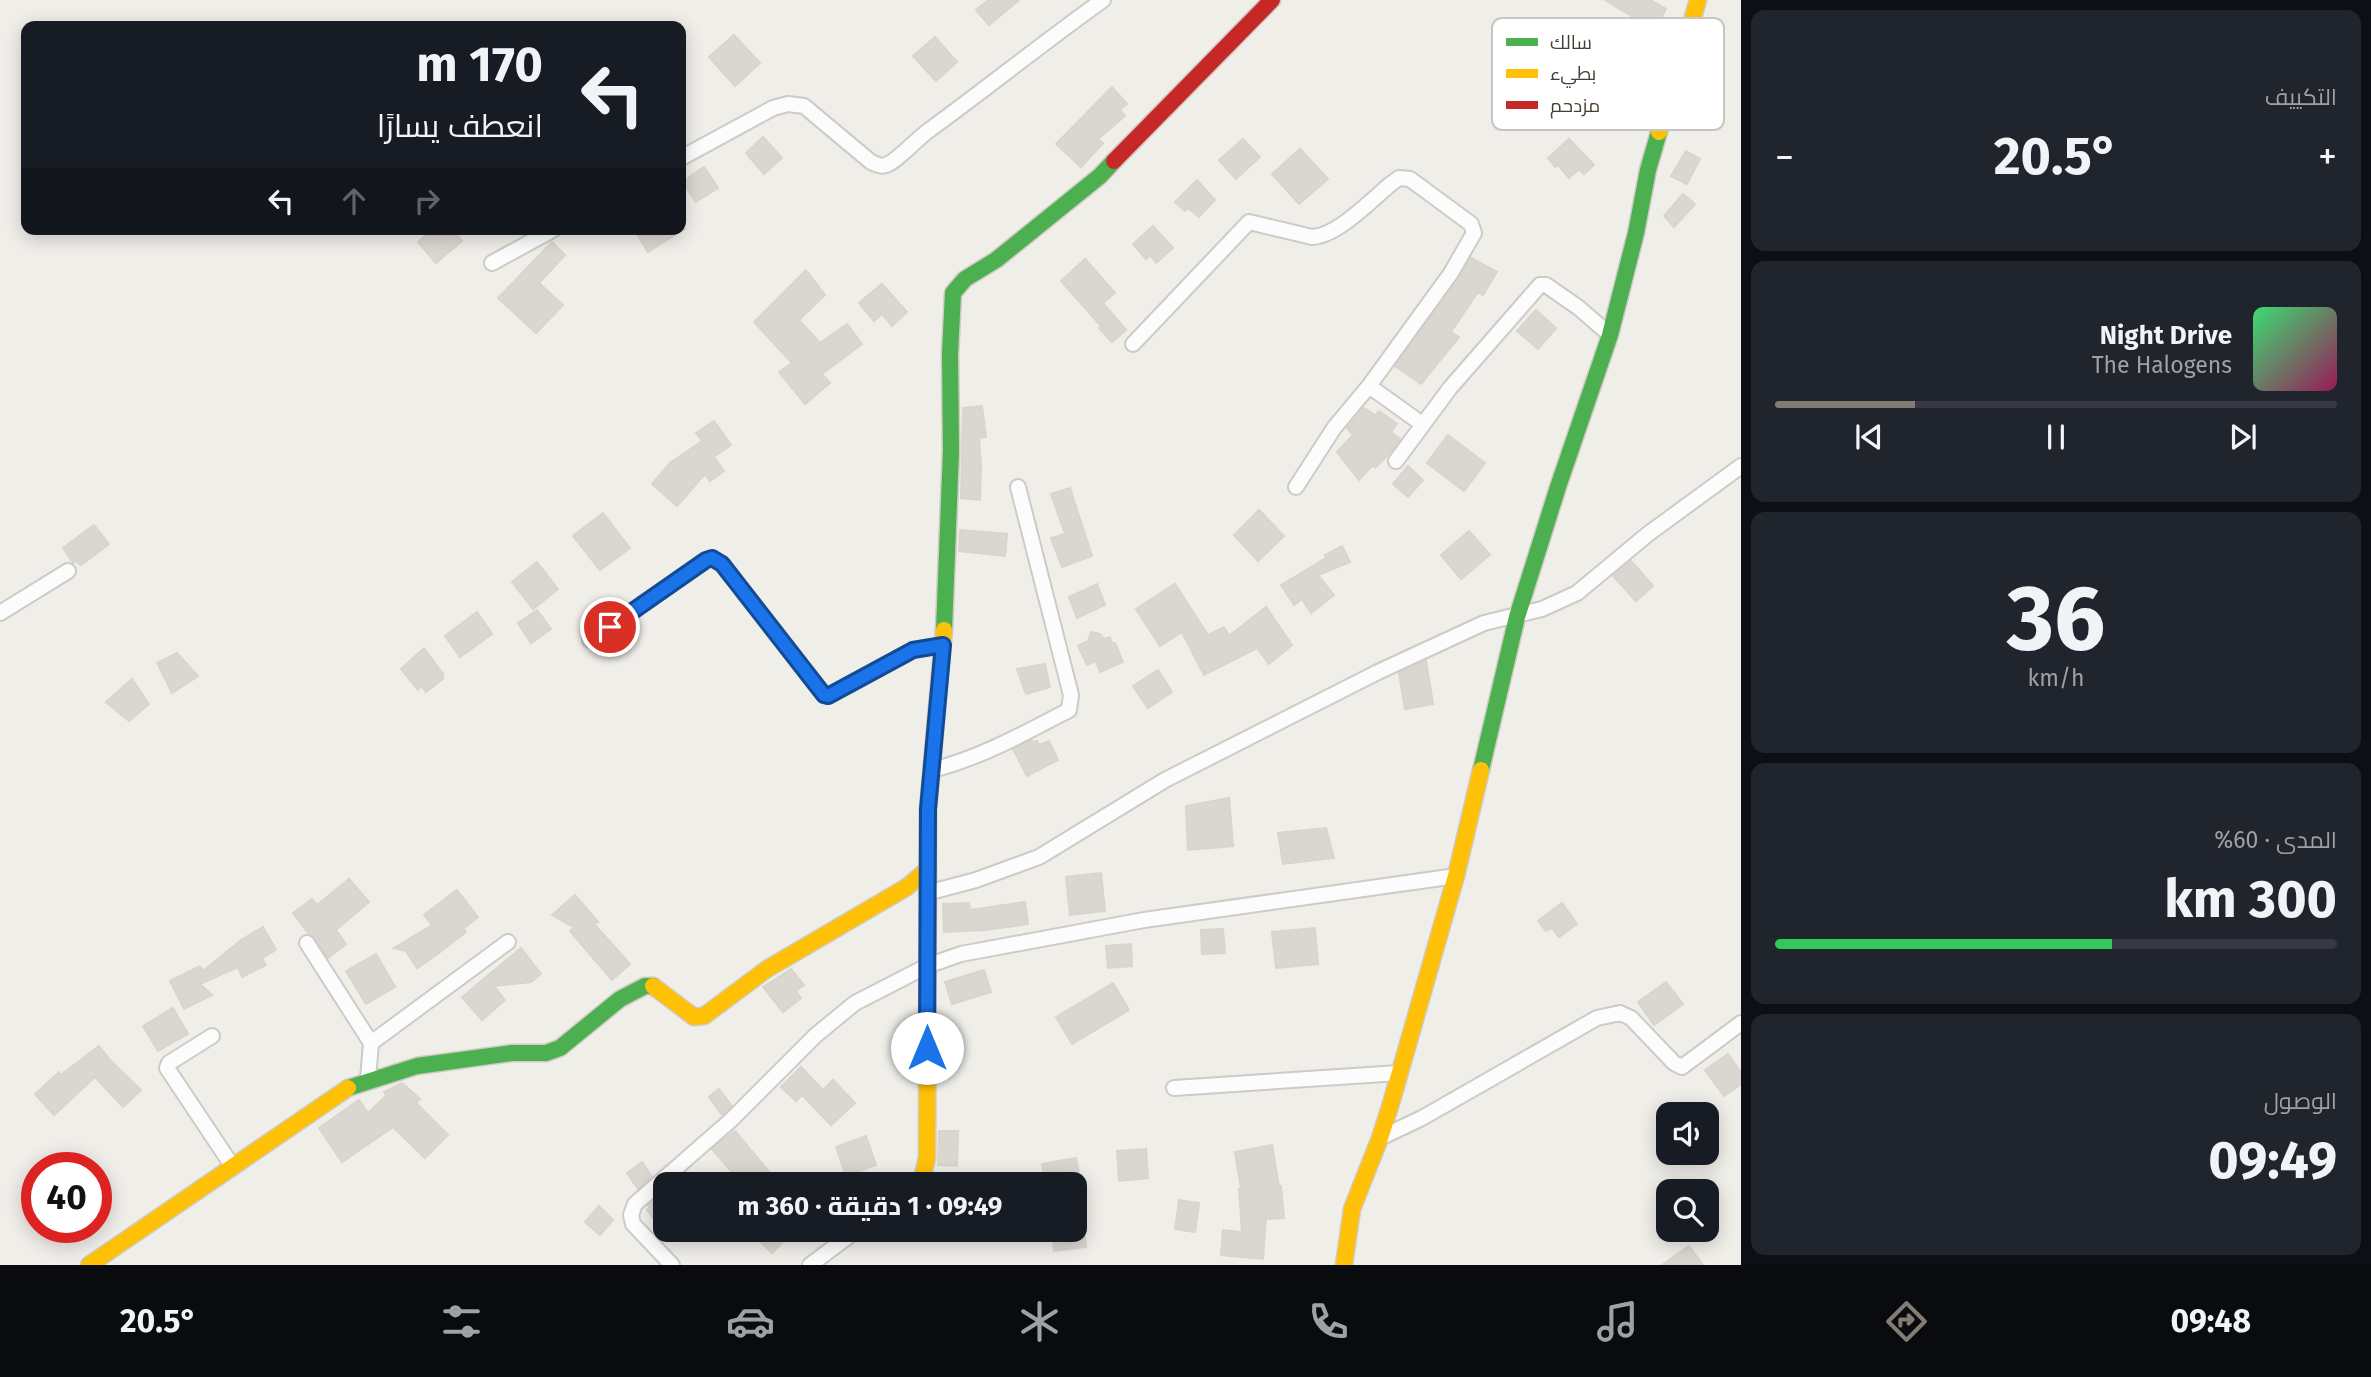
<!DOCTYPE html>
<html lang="ar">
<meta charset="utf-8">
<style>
:root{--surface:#171b24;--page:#20242c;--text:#f1f3f6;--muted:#9ea1a6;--line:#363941;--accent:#827c74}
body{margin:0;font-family:"Fira Sans",Cairo,sans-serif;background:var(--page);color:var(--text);direction:rtl;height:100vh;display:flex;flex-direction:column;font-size:26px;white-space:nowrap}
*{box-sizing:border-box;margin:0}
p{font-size:23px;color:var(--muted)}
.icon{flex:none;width:38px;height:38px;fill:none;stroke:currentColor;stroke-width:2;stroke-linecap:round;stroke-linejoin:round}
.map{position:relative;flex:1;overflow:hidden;direction:ltr}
.sheet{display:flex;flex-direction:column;gap:10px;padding:10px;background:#0d0f14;width:630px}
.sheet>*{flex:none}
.hud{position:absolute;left:21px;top:21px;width:665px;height:214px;border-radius:14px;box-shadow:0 4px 18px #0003;direction:rtl;background:#171b24;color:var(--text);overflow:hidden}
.controls{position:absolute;left:1656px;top:1102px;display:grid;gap:14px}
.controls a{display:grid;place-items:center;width:63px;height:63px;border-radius:14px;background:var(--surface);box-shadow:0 4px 18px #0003;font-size:35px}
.speed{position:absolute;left:21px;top:1152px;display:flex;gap:14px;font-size:35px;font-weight:700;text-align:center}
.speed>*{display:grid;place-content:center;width:91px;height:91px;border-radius:50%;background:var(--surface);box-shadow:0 4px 18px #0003;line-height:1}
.speed .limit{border:10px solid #d22;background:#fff;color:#111}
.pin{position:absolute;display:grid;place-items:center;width:60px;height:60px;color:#fff;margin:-30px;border:4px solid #fff;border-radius:50%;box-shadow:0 2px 7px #0007}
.me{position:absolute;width:77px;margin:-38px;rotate:0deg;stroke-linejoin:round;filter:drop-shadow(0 0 5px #0008)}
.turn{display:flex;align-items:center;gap:24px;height:147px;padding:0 28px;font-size:32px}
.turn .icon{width:91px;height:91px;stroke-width:2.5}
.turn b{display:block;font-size:49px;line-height:60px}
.lanes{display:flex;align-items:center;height:66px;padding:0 28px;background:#0003;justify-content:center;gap:35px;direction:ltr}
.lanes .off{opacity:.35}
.big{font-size:52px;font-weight:700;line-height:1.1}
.sheet .widget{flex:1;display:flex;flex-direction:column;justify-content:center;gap:10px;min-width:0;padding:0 24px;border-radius:14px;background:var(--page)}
.sheet .dial{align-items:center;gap:0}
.dial b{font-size:91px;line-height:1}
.song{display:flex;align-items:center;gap:21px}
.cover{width:84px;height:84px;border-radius:10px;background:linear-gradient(135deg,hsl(140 70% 55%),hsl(330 70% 35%))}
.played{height:7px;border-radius:4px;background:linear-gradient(90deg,var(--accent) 25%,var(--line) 25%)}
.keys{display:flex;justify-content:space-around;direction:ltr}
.heat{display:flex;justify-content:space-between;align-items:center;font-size:38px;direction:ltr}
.charge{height:10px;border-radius:5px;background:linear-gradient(90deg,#34c759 60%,var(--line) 0)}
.trip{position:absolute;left:653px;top:1172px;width:434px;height:70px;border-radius:14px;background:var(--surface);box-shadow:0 4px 18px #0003;font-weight:700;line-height:70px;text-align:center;direction:rtl}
.menu{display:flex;height:112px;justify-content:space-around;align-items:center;background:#090b0e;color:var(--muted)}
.menu .icon{width:49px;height:49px}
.menu .current{color:var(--accent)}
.menu b{font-size:32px;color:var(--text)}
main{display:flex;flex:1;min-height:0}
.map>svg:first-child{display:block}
</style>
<main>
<section class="sheet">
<div class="widget"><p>التكييف</p>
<div class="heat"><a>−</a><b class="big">20.5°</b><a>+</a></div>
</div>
<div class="widget">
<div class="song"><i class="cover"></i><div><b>Night Drive</b><p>The Halogens</p></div></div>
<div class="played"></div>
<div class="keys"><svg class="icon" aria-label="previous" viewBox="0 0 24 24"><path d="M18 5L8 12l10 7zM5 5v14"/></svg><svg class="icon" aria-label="pause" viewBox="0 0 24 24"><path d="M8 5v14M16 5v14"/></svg><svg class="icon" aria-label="next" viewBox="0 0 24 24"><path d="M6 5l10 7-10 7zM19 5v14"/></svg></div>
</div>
<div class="widget dial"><b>36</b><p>km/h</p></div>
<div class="widget"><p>المدى · 60%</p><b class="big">300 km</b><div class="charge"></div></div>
<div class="widget"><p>الوصول</p><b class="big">09:49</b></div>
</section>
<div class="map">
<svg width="1741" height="1265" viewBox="0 0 1741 1265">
<rect width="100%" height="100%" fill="#f0eee9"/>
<path fill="#dad7d1" stroke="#d8d5cf" stroke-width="2" d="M988,0H1019L989,25L976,10Z
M1605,0H1650L1666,9L1651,36L1635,27L1638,20Z
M734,35L760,63L735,86L709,57Z
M935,37L957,62L936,81L913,56Z
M1112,87L1127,104L1120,110L1125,116L1098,139L1103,143L1081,167L1056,144Z
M763,137L782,158L764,174L746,153Z
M1243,139L1260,157L1236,179L1219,160Z
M1569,139L1594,165L1584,174L1579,169L1569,178L1558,165L1555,167L1548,158Z
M1300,149L1328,179L1299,204L1272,174Z
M1686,151L1700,159L1687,184L1671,176Z
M704,167L718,188L696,202L682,182Z
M1197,180L1215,200L1199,217L1188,208L1185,211L1175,202Z
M1683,194L1695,204L1674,227L1664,216Z
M1153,226L1173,248L1156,263L1150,255L1146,259L1133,244Z
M433,229H452L462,241L436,263L418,242Z
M634,229H684L648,252Z
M552,242L565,255L539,283L563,305L536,333L498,298Z
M1471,258L1497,272L1483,295L1478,292L1451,332L1459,337L1421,384L1395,366L1459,279Z
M1085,259L1115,293L1103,303L1126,330L1112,342L1099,328L1101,326L1061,281Z
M806,270L825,295L799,320L820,343L847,324L862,344L822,374L830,383L805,404L779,372L792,363L754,322Z
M882,284L907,312L892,326L882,314L874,321L859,303Z
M1536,310L1556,328L1538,349L1517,331Z
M982,406L986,437L979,438L981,465L980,500L961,498L963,408Z
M1364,408L1375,415L1379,411L1397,424L1391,432L1400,439L1388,455L1375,468L1373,465L1359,480L1337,452L1353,435L1347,428Z
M714,421L731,445L714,457L724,471L710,481L705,474L677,506L652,484L670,463L702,441L696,433Z
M1448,435L1485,463L1464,491L1427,463Z
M1408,466L1423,480L1408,497L1393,484Z
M1070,488L1092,556L1062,567L1051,538L1065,534L1051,494Z
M1259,510L1284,536L1258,561L1234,535Z
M603,513L630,548L600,570L573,536Z
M94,525L109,544L81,565L75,561L73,563L63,548Z
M960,530L1007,534L1005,556L959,551Z
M1469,531L1490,555L1461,579L1441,555Z
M1342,546L1350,562L1318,575L1334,595L1311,613L1302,599L1294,605L1281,585L1326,558L1325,555Z
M1631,561L1653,586L1636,601L1613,576Z
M537,562L558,589L533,609L512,582Z
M1097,584L1105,605L1077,618L1069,597Z
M1175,584L1208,635L1224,627L1229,636L1266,607L1292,645L1269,664L1257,648L1204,675L1182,632L1160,646L1136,609Z
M537,610L551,629L531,643L518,623Z
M477,612L492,634L460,657L445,636Z
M1091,632L1100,634L1104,639L1110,637L1112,643H1115L1123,662L1100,672L1096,661L1087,665L1078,646L1088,641Z
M424,648L443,674V679L426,692L421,685L418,690L401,669Z
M177,653L198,676L172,693L157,663Z
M1426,661L1433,704L1405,709L1399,673Z
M1045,664L1050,687L1026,694L1017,669Z
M1158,670L1172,692L1148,708L1133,686Z
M132,679L149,704L129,721L106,702Z
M1032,740L1033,742L1037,741L1039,745L1049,741L1058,760L1027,776L1013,749Z
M1229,798L1233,846L1188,850L1186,806Z
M1326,828L1334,858L1283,864L1278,833Z
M1101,873L1105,911L1070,915L1066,877Z
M349,879L369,902L336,930L346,944L328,958L315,938L309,934L293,913L312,899L317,905Z
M457,890L478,917L463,929L466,932L435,956L417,968L406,951L394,948L432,925L424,915Z
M575,895L598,922L594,924L630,964L612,980L570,931L574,927L552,915Z
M1025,902L1028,924L986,930L944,932L943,904L969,903L970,910Z
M1562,903L1577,924L1559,937L1552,928L1546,931L1538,921Z
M263,927L276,950L262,958L266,965L242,977L238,967L200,984L212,995L184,1009L170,981L200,966L203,971L241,940Z
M1315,928L1318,964L1276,968L1272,932Z
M1223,929L1225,953L1202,954L1201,930Z
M1131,944L1132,966L1108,968L1106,946Z
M521,948L541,974L531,982L494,986L505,1000L482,1020L462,997Z
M376,954L395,987L366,1004L346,971Z
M791,969L804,985L796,991L801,998L783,1012L763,987Z
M984,970L991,992L952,1004L945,982Z
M1666,982L1683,1004L1654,1025L1638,1002Z
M1113,983L1129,1010L1072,1044L1056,1017Z
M173,1008L188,1034L158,1051L143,1026Z
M99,1046L111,1061L141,1090L123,1107L95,1077L54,1115L35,1094L59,1072L61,1075Z
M1728,1054L1741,1072V1084L1724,1096L1705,1070Z
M801,1067L823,1090L833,1080L855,1103L831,1125L802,1095L796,1101L781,1087Z
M402,1083L420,1099L416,1103L448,1135L425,1158L393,1127L342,1162L319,1128L359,1100L368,1113L386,1096L384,1092Z
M719,1089L732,1106L722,1115L709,1097Z
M735,1131L780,1185H743L712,1149Z
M939,1131H958L957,1166L938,1165Z
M866,1136L876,1165L846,1176L836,1147Z
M1272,1145L1279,1187L1281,1186L1284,1218L1266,1219L1263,1259L1221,1255L1223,1230L1242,1232L1239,1189H1241L1235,1152Z
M1146,1149L1148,1178L1119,1181L1117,1151Z
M1076,1158L1081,1185H1046L1042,1164Z
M642,1162L652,1177L638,1189L627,1173Z
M660,1195L665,1201V1233L647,1210L650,1207L648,1205Z
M1179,1200L1199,1203L1195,1232L1175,1229Z
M599,1206L613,1220L600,1235L585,1222Z
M748,1230H794L772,1253Z
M1052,1230H1084L1086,1247L1054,1251Z
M1689,1246L1703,1265H1662Z"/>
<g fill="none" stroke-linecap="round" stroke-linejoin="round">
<defs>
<path id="street" d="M681,158L773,108L788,104L804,106L871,162C876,164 881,167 886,165C896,162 918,138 928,131C987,88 1044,42 1103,0
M492,263L554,229
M1133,344L1249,222L1312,237C1338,236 1372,199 1392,183L1399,178L1410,179L1471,224L1474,233L1451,273L1369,386L1422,424
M1396,461L1450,388L1540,285H1546L1579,308L1610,335
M1296,487L1334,428L1369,386
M0,613L68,571
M590,640L706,560L712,558L722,564L824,695L828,696L913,650L943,645
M932,770C980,758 1025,733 1069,710L1071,695L1018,487
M927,893L976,880L1039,857L1165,780L1378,672L1484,623L1542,609L1577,593L1648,534L1741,466
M307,943L371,1043
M212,1036L169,1063L167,1068L233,1167
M368,1079L371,1043L508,942
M1174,1088L1399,1073
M1380,1138L1422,1118L1597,1018L1620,1013L1631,1018L1674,1063L1682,1067L1741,1023
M672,1265L633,1224L631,1215L635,1204L731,1120L816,1035L855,1003L927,966L961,954L1144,920L1456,876
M810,1265L857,1230"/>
<path id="fast" d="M944,630L951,451L950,354L953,293L965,279L996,260L1100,176L1114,161
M1481,770L1517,617L1558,487L1610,335L1636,233L1648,170L1659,132
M348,1088L417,1066L512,1053H546L560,1048L620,999L645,986H653"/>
<path id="slow" d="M1659,132L1698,0
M653,986L694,1017L704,1016L767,969L907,887L927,870
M917,1185L923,1175L927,1158L928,809L944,630
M89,1265L348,1088
M1344,1265L1352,1209L1380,1138L1392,1100L1456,876L1481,770"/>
<path id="jam" d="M1114,161L1272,0"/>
</defs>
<use href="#street" stroke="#cecbc7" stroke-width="18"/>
<use href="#fast" stroke="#cfcbc0" stroke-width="19"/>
<use href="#slow" stroke="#cfcbc0" stroke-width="19"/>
<use href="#jam" stroke="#cfcbc0" stroke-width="19"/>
<use href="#street" stroke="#fdfcfc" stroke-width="14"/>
<use href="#fast" stroke="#4caf50" stroke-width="16"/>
<use href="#slow" stroke="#ffc107" stroke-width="16"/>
<use href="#jam" stroke="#c62828" stroke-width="16"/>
</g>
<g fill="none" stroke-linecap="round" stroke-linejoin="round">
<defs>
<path id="route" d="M610,627L706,560L712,558L722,564L824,695L828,696L913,650L943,645L928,809L927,1048"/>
</defs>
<use href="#route" stroke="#114b97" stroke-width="18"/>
<use href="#route" stroke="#1a73e8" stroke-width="12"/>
</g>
<rect x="1492" y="18" width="232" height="112" rx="10" fill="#fff" stroke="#c8c5c2" stroke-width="2"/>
<rect x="1506" y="38" width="32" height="8" fill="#4caf50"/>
<rect x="1506" y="69" width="32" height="9" fill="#ffc107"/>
<rect x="1506" y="101" width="32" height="8" fill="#c62828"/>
<g font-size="19" fill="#463f35">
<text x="1550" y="49">سالك</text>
<text x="1550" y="80">بطيء</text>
<text x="1550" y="112">مزدحم</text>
</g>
</svg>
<div class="controls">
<a><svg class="icon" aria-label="sound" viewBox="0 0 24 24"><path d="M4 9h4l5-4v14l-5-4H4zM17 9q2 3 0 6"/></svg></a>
<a><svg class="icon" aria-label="search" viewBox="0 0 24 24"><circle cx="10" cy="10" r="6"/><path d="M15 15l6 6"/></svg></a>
</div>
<div class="speed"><div class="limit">40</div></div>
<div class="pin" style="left:610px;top:627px;background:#d93025"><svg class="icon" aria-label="arrive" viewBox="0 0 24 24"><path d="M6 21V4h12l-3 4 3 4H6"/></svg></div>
<svg class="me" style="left:927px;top:1048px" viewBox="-20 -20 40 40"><circle r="19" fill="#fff"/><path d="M0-13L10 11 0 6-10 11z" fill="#1a73e8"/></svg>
<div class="trip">09:49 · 1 دقيقة · 360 m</div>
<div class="hud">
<div class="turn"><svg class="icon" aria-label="left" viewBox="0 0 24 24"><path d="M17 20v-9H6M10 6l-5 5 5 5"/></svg><div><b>170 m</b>انعطف يسارًا</div></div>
<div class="lanes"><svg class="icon" aria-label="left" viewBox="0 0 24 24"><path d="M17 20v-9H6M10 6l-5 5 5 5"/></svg><svg class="icon off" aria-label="ahead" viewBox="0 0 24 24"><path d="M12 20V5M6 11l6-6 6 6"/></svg><svg class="icon off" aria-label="right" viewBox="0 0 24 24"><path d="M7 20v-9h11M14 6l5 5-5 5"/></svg></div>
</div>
</div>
</main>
<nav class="menu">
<b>09:48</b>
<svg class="icon current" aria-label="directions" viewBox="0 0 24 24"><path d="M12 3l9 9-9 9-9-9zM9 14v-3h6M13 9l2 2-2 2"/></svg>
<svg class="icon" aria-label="music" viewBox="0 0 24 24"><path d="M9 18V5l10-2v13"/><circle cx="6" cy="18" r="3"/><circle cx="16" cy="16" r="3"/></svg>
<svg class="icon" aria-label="phone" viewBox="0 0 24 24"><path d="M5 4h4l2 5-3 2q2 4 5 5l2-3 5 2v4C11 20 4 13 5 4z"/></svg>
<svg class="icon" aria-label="climate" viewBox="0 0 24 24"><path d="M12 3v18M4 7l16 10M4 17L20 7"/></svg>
<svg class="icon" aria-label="car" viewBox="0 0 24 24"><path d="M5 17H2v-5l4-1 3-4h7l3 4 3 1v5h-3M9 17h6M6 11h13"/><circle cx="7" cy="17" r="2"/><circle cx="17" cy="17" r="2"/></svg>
<svg class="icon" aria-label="filters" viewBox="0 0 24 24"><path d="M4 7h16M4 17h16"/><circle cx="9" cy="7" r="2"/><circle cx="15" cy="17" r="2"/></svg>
<b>20.5°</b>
</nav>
